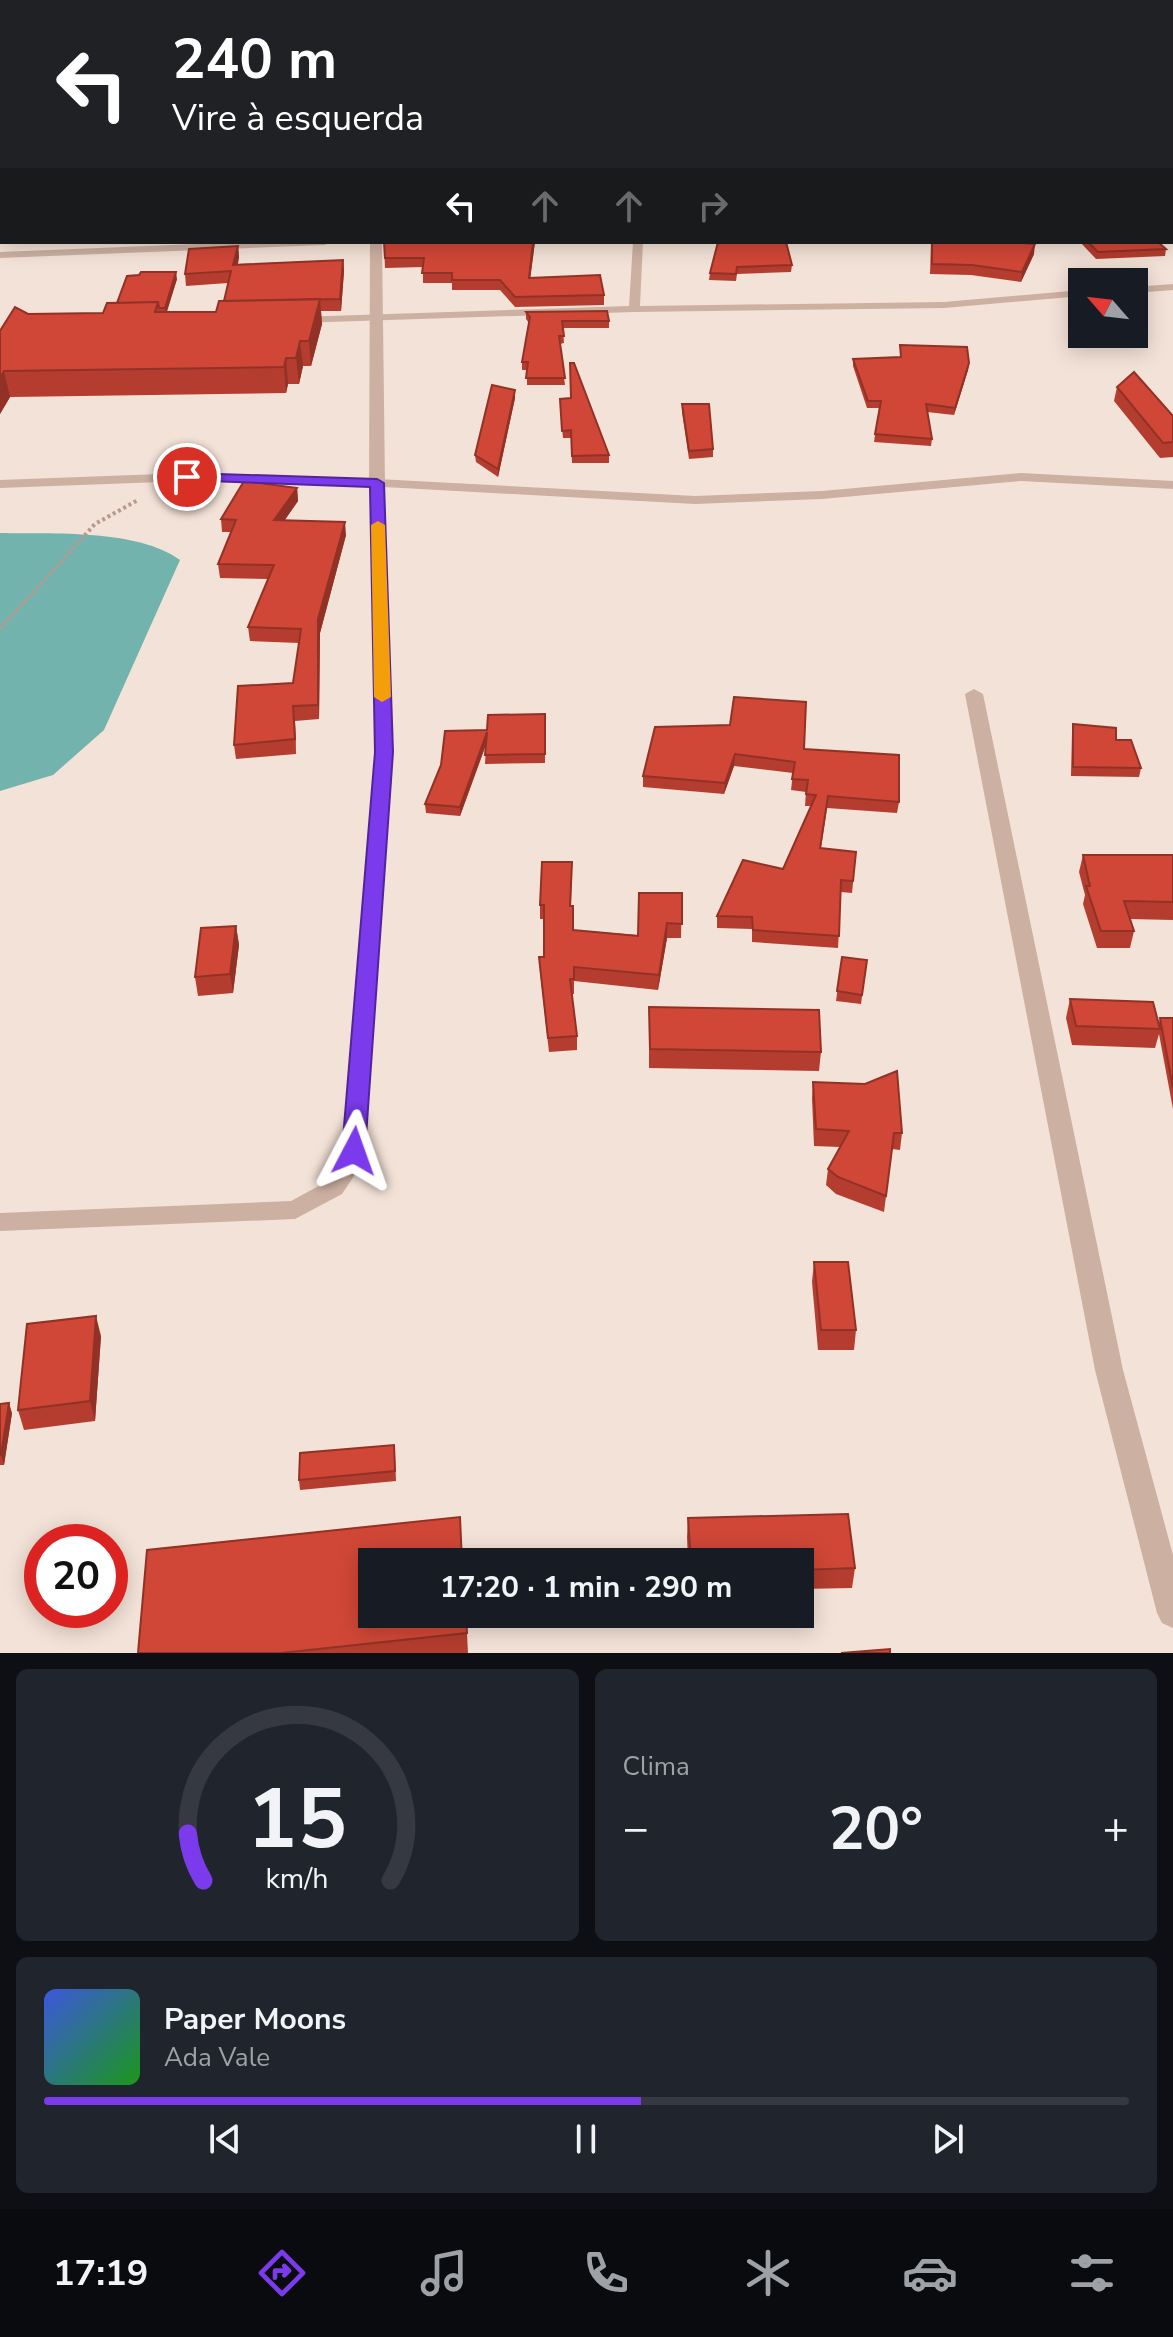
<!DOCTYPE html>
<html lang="pt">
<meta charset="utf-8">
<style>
:root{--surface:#171b24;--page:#20242c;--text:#f1f3f6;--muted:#9ea1a6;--line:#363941;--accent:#7c3aed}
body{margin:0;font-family:"Nunito Sans",sans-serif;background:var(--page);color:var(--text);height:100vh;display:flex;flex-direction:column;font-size:30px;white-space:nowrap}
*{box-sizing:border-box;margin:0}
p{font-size:26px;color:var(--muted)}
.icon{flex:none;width:44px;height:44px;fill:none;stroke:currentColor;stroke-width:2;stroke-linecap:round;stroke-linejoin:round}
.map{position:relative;height:1653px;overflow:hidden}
.details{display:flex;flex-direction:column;gap:16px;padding:16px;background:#0d0f14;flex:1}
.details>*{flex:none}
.banner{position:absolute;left:0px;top:0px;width:1174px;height:244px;box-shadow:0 4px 20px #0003;background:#202124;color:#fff;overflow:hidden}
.needle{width:52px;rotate:298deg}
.fabs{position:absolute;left:1068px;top:268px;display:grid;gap:16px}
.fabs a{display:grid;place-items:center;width:80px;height:80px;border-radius:0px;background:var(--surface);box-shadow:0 4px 20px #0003;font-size:40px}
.speed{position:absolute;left:24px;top:1524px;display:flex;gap:16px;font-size:40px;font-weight:700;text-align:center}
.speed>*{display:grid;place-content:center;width:104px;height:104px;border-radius:50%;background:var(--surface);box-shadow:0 4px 20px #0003;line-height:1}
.speed .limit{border:12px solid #d22;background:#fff;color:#111}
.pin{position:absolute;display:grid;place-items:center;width:68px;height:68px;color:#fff;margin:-34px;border:4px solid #fff;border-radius:50%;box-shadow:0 2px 8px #0007}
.me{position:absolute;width:88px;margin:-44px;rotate:4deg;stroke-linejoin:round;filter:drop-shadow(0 0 6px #0008)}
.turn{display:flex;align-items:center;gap:28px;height:168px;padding:0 40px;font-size:36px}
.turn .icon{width:104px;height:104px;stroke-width:2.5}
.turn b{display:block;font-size:56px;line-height:68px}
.lanes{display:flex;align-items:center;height:76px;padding:0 40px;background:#0003;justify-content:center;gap:40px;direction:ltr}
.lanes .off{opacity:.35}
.big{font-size:60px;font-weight:700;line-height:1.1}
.details .card{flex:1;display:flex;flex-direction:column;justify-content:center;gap:12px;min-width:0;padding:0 28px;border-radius:12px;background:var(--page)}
.details .dial{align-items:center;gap:0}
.dial svg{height:208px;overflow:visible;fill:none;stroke:var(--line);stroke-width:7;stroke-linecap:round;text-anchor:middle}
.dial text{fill:var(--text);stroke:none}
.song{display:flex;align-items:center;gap:24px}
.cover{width:96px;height:96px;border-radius:12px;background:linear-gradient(135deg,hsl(230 70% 55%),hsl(120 70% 35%))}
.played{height:8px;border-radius:4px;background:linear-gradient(90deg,var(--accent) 55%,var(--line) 55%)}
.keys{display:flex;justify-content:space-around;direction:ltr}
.heat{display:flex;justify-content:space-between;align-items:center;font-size:44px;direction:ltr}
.details .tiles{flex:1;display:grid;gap:16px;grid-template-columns:1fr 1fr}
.card:last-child{grid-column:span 2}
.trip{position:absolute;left:358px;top:1548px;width:456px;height:80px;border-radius:0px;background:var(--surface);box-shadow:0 4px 20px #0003;font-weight:700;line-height:80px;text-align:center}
.tab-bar{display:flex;height:128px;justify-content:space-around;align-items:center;background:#090b0e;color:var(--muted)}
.tab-bar .icon{width:56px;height:56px}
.tab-bar .selected{color:var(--accent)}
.tab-bar b{font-size:36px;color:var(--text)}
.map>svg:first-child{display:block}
</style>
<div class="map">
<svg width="1173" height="1653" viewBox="0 0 1173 1653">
<rect width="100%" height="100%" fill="#f3e2d7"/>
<path fill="#73b3ad" d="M0,0H880L2,2L0,81Z
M0,533C52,534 138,529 180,560L104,730L53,775L0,791Z"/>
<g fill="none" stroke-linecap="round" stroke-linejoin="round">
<path stroke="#b8998c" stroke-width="2" stroke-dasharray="2 2" stroke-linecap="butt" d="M1053,2L1059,0"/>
<path stroke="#b8998c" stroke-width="4" stroke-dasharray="3 3" stroke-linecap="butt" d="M0,629L95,524L138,500"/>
<path fill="#ccb0a2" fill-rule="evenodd" d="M1172,146H1173V152H1172Z
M246,242H330L325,245L0,258V252Z
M633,242H643L640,306L944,302L1082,290V296L944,308L634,312L298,323L292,320L298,317L629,306Z
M1173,284V290L1134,293V287Z
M187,473L377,479L695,496L822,491L1021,473L1173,481V489L1021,481L822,499L695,504L384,487L393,752L365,1151L356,1173L342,1194L295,1219L0,1231V1213L291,1201L326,1182L343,1151L375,752L370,487L187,481L0,488V480Z"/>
<path fill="#ccb0a2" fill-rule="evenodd" d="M370,242H382L385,483L377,488L369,483Z
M974,689L983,694L1123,1370L1173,1555V1628L1162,1623L1157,1613L1095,1370L965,694Z"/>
</g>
<path fill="#b43d2f" d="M384,242H535L530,278L604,295V305L515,307L500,290H452V283H423V267L385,268Z
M718,242L792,265L791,272L737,274L736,281L709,280L710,273Z
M931,242H1008L1034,254L1021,282L971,275L930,274Z
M1080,242H1158L1166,249L1165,256L1096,259Z
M238,246L239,257L238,264L343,260L344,271L341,311H321L322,324L311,366H303L299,384H288L286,393L10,397L0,414V331L28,314L103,313L117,303L177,279L166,312H216L224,301L228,283L186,286L185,274Z
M526,312L609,321V328H563L564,343L560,344L565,385H527V370H522V362L529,323L526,319Z
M900,345L969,363L968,370L954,415L927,412L932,439L931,446L874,442L879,408H867L853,366V359L900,357Z
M1117,387L1173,416V457L1160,458L1114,401Z
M515,390V398L498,477L476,462L475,455Z
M682,404L713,449V457L689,459L682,412Z
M560,406L609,455V463H572L571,438H563Z
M297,488L298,501L284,521L346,535L320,633L319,719L295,721L296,754L236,759L234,745L293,683L299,643L250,641L248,627L269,579L220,578L218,564L231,532H222L221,519Z
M545,714V763L485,764L486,745L460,816L426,813L425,804L487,730Z
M1073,724L1116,740L1141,768L1139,777L1071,776L1072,732Z
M655,727L804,749L899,802L897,813L827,808L821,848L856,852L852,893L841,892L838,948L752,942V929L717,928V916L783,869L811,806H805L806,792L791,790L793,773L734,766L724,794L643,787V776Z
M1083,855H1173V920L1130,919L1134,931L1130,948H1097L1083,904L1085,895L1079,872Z
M572,862L571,906L573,930L638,935L682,893L681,938H667L658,990L574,981V994H572L577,1036V1050L549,1052L540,972L539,957H544V919H540V905Z
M236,926L239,945L233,993L198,996L195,977Z
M842,957L867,960L861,1004L836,1001Z
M1070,999L1159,1023L1160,1018H1173V1109L1159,1034L1155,1048L1072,1045L1066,1018Z
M649,1007L821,1052L819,1071L649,1068Z
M813,1082L902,1133L900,1150L892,1149L884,1212L836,1194L826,1185L828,1169L840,1147L814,1146L812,1098Z
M814,1262L856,1330L854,1350H818L812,1282Z
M101,1336L95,1421L24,1430L18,1410Z
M0,1404L12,1413L4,1465H0Z
M395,1454L396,1481L300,1490L299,1480Z
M688,1518L855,1568L852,1588L800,1589V1562H688L687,1537Z
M466,1614L468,1653H138Z"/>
<path fill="#923226" d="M533,242H535L529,288V278Z
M1035,244L1034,254L1021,282L1022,272Z
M238,246L239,257L235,276L233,265Z
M343,260L344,271L341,311L340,299Z
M176,272L177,279L166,315L165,308Z
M320,299L322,324L311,366L309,341Z
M300,341L303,366L299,384L296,358Z
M286,358L288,384L286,393L284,367Z
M969,363L968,370L954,415L955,408Z
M4,371L10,397L0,414V378Z
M515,390V398L498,477V469Z
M297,488L298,501L275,534L274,520Z
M345,522L346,535L320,633L319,719L318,705V619Z
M293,706L295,721L296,754L295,739Z
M487,732V741L460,816V807Z
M735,754L734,766L724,794L725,783Z
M667,923V938L658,990L659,975Z
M236,926L239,945L233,993L230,974Z
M96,1316L101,1336L95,1421L90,1401Z
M9,1403L12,1413L4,1465L1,1455Z"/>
<path fill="#d14737" stroke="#923226" stroke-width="2" d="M384,242H533L529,278L600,275L604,295L515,297L500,280H452V273H422L424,258H385Z
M718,242H786L792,265L737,267L736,274L710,273Z
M932,242H1008L1035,244L1022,272L972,265L932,264Z
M1088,242H1158L1166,249L1098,252Z
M238,246L233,265L343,260L340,299L224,301L231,271L185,274L189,249Z
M141,272H176L165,308H159L158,302L117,303L127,276L139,275Z
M320,299L309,341H300L296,358H286L284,367L4,371L0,378V331L15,307L28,314L103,313L107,303L158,302L155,312H216L219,301Z
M607,311L609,321H562L564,336H559L565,378H526L528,362H522L530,317L526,312Z
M900,345L967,347L969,363L955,408L926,404L932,439L875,434L881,401H868L853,359L901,357Z
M570,363H574L609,455L572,456L571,430L562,431L560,399L571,398Z
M1134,372L1173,416V442L1163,443L1117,387Z
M492,385L515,390L498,469L475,455Z
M682,404H709L713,449L689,451Z
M244,481L297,488L274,520L345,522L318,619V705L293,706L295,739L234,745L238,686L293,683L301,629L248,627L274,565L218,564L236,520L221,519Z
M734,697L806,702L804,749L899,755V802L828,796L820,848L856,852L853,881L841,880L839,936L753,930L752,917L717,916L743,860L783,869L816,795L806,794L808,780L792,779L795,762L735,754L725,783L643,776L655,727L730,725Z
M545,714V754L485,755L487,732L460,807L425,804L441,765L445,731L487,730L488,715Z
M1073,724L1116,728V740H1131L1141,768L1073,767Z
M1083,855H1173V902L1124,901L1134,931H1101L1086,886H1090Z
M542,862H572L570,906H573V930L638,936L639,893H682V924L667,923L659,975L574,967V979H570L577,1036L548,1038L539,957H544V905H540Z
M236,926L230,974L195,977L201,928Z
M842,957L867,960L862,995L837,991Z
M1070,999L1153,1002L1160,1029L1076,1026Z
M649,1007L819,1010L821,1052L650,1049Z
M1160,1018H1173V1088Z
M897,1071L902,1133H894L886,1196L838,1177L828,1169L849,1131L816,1129L813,1082L865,1084Z
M814,1262H848L856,1330H821Z
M96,1316L90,1401L18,1410L27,1324Z
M9,1403L1,1455H0V1404Z
M394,1445L395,1471L299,1480L300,1453Z
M848,1514L855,1568L800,1570V1562H691L688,1518Z
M460,1517L462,1562H372V1614H466L467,1633L281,1653H138L147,1550Z
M890,1649V1653H841Z"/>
<path fill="#7c3aed" stroke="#51269a" stroke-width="2" d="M187,473L377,479L384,483L393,752L365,1151L362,1156L354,1159L346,1156L342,1151L375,752L370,487L182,480L180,477Z"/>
<path fill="#f59e0b" d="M378,521L385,525L391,697L382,702L374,697L371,525Z"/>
</svg>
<div class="fabs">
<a><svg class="needle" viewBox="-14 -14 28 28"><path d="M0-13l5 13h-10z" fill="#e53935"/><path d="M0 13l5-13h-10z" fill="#9ea1a6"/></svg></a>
</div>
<div class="speed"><div class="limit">20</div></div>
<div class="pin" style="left:187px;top:477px;background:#d93025"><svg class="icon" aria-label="arrive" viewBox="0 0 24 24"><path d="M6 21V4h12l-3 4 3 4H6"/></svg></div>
<svg class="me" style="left:354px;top:1151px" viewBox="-20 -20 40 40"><path d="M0-17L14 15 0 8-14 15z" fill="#7c3aed" stroke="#fff" stroke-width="4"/></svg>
<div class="trip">17:20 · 1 min · 290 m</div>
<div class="banner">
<div class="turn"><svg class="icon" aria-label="left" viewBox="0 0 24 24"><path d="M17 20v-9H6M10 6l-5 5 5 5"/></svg><div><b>240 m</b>Vire à esquerda</div></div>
<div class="lanes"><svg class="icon" aria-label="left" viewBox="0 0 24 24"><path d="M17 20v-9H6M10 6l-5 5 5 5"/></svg><svg class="icon off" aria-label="ahead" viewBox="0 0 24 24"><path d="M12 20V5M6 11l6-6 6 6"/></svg><svg class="icon off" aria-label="ahead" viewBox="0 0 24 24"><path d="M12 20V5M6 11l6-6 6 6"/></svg><svg class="icon off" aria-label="right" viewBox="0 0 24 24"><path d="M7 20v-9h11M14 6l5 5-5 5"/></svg></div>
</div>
</div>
<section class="details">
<div class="tiles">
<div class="card dial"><svg viewBox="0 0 100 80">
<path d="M14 69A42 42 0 1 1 86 69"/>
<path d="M14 69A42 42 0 0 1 8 51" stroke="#7c3aed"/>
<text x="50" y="56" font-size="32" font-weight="700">15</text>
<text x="50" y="72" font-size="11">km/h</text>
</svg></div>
<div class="card"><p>Clima</p>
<div class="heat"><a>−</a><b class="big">20°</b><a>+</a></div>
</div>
<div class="card">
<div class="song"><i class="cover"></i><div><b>Paper Moons</b><p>Ada Vale</p></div></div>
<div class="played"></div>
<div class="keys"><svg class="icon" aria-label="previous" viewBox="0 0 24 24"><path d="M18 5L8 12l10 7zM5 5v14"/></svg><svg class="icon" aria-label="pause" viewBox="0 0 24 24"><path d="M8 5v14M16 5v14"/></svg><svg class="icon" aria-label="next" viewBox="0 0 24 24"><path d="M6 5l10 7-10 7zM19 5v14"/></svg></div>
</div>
</div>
</section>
<nav class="tab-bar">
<b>17:19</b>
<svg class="icon selected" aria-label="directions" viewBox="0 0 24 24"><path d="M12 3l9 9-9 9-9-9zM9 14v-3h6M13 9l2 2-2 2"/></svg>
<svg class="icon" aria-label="music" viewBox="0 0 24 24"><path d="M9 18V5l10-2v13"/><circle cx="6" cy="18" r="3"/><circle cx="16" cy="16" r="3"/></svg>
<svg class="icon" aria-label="phone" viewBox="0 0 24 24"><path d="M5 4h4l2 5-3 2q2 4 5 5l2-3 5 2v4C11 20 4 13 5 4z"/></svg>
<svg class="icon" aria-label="climate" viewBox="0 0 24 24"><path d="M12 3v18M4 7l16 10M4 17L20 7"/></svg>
<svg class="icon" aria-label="car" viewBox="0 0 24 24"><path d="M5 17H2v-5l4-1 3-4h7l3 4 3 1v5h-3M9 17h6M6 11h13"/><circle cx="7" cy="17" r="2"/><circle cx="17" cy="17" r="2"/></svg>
<svg class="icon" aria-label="filters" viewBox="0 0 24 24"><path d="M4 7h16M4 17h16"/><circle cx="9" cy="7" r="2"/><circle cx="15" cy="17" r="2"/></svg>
</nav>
